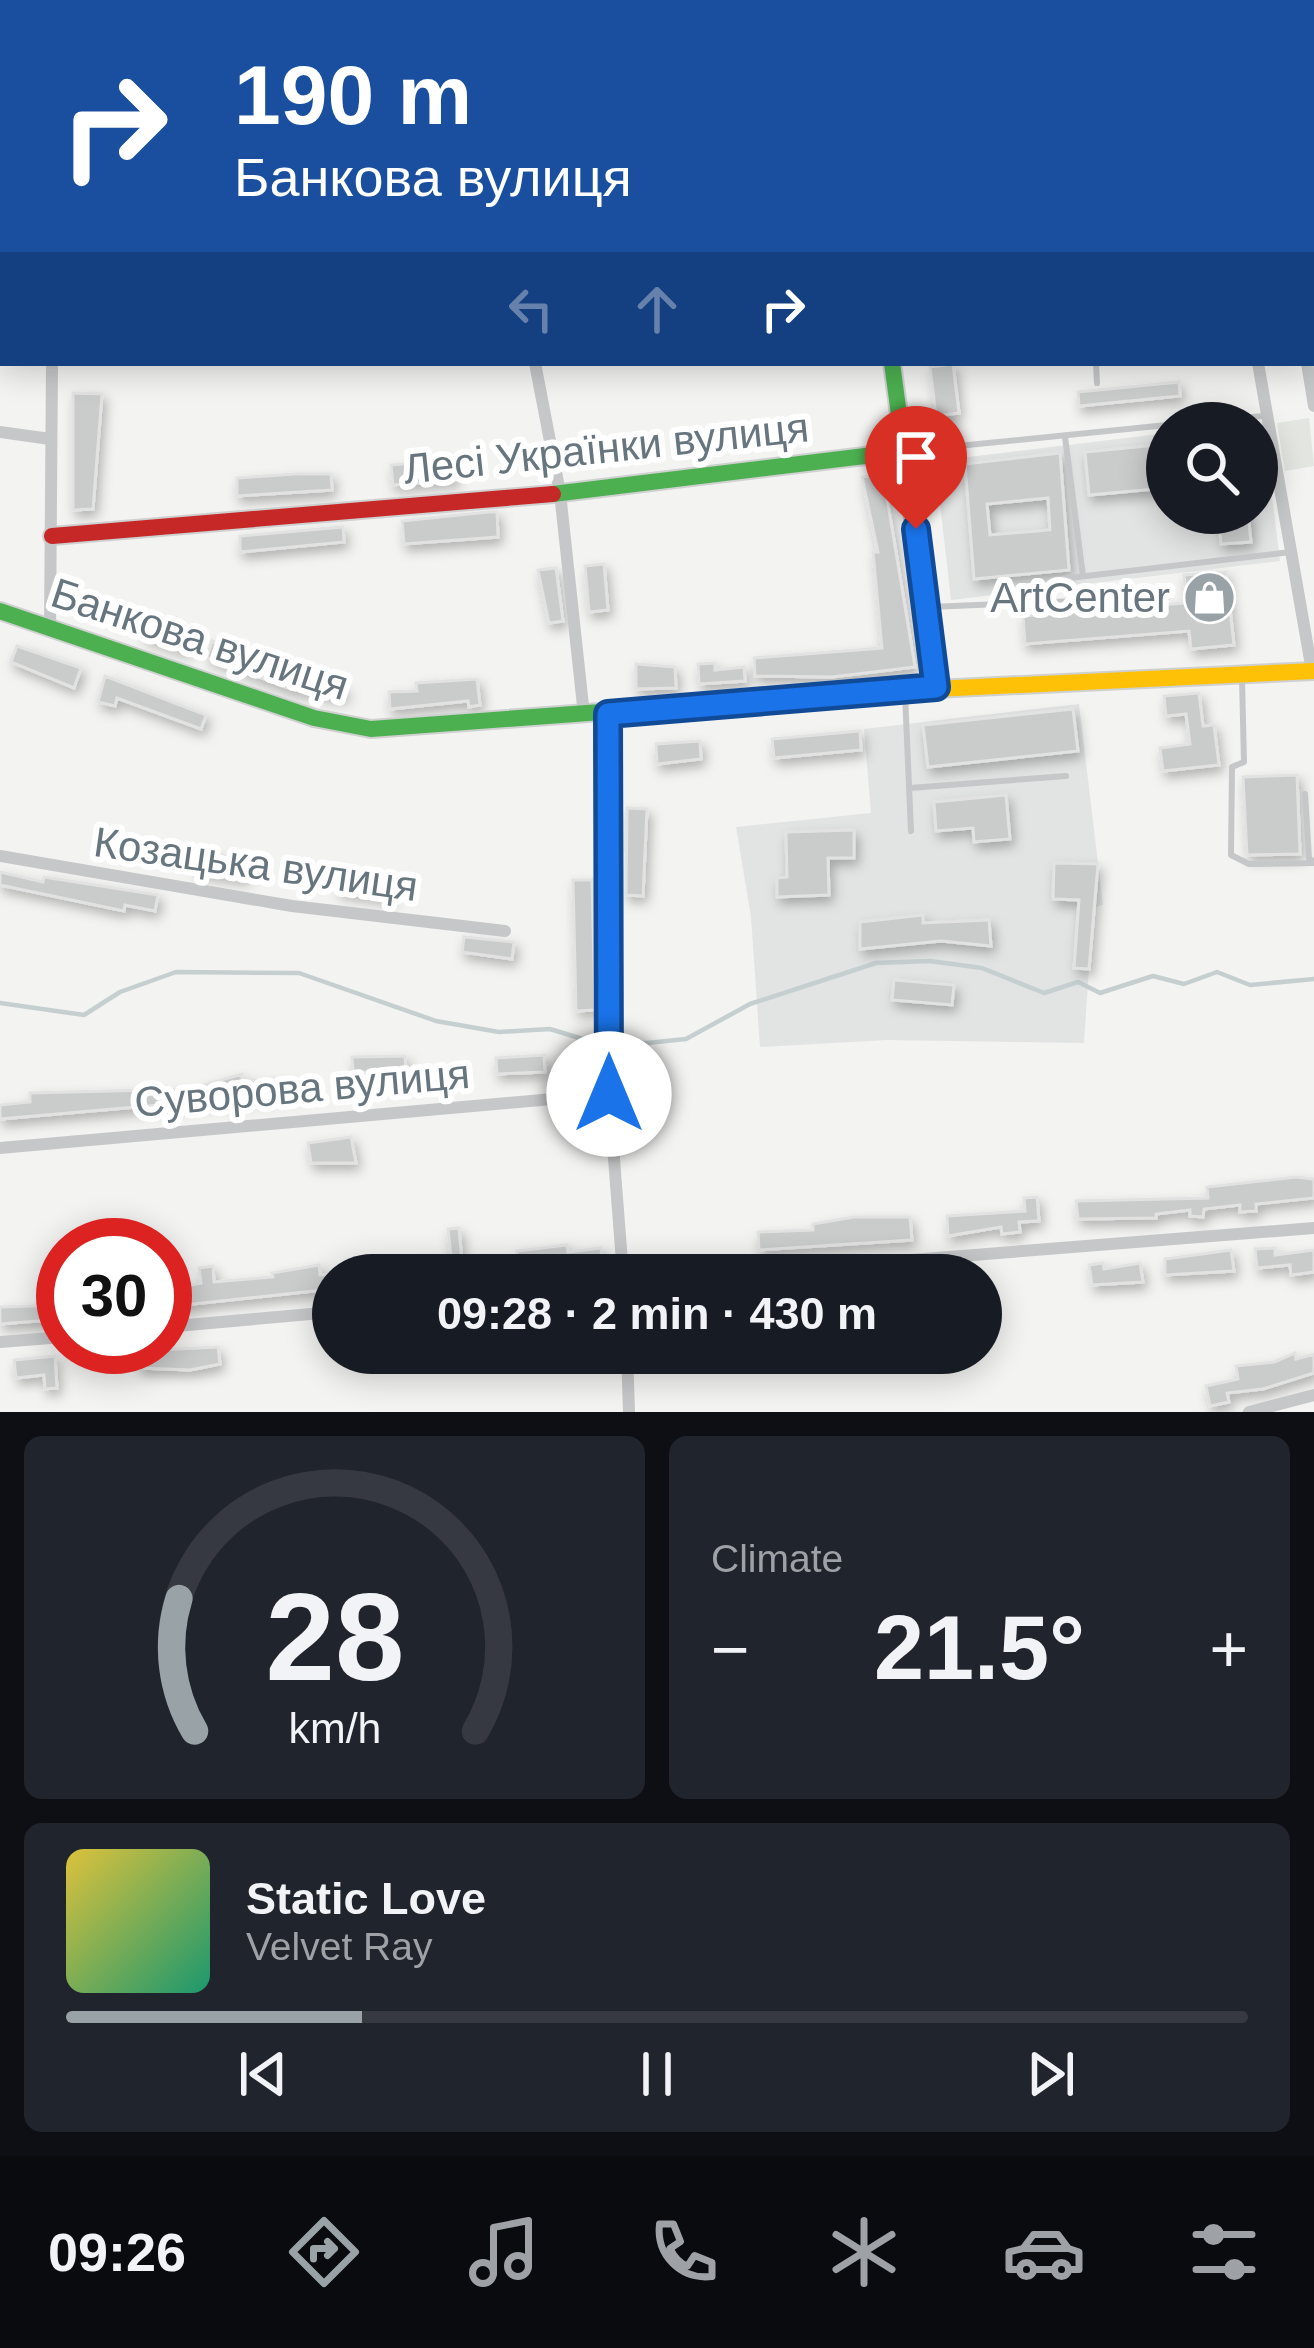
<!DOCTYPE html>
<meta charset="utf-8">
<style>
:root{--surface:#171b24;--page:#20242c;--text:#f1f3f6;--muted:#9ea1a6;--line:#363941;--accent:#98a2a7}
body{margin:0;font-family:Arial,sans-serif;background:var(--page);color:var(--text);height:100vh;display:flex;flex-direction:column;font-size:45px;white-space:nowrap}
*{box-sizing:border-box;margin:0}
p{font-size:39px;color:var(--muted)}
.icon{flex:none;width:66px;height:66px;fill:none;stroke:currentColor;stroke-width:2;stroke-linecap:round;stroke-linejoin:round}
.map{position:relative;height:1412px;overflow:hidden}
.panel{display:flex;flex-direction:column;gap:24px;padding:24px;background:#0d0f14;flex:1}
.panel>*{flex:none}
.hud{position:absolute;left:0px;top:0px;width:1314px;height:366px;box-shadow:0 6px 30px #0003;background:#1a4fa0;color:#fff;overflow:hidden}
.tools{position:absolute;left:1146px;top:402px;display:grid;gap:24px}
.tools a{display:grid;place-items:center;width:132px;height:132px;border-radius:50%;background:var(--surface);box-shadow:0 6px 30px #0003;font-size:60px}
.speed{position:absolute;left:36px;top:1218px;display:flex;gap:24px;font-size:60px;font-weight:700;text-align:center}
.speed>*{display:grid;place-content:center;width:156px;height:156px;border-radius:50%;background:var(--surface);box-shadow:0 6px 30px #0003;line-height:1}
.speed .limit{border:18px solid #d22;background:#fff;color:#111}
.pin{position:absolute;display:grid;place-items:center;width:102px;height:102px;color:#fff;margin:-123px -51px;border-radius:50% 50% 50% 0;rotate:-45deg;box-shadow:0 0 12px #0007}
.pin .icon{rotate:45deg}
.me{position:absolute;width:132px;margin:-66px;rotate:0deg;stroke-linejoin:round;filter:drop-shadow(0 0 9px #0008)}
.turn{display:flex;align-items:center;gap:42px;height:252px;padding:0 36px;font-size:54px}
.turn .icon{width:156px;height:156px;stroke-width:2.5}
.turn b{display:block;font-size:84px;line-height:102px}
.lanes{display:flex;align-items:center;height:114px;padding:0 36px;background:#0003;justify-content:center;gap:60px;direction:ltr}
.lanes .off{opacity:.35}
.big{font-size:90px;font-weight:600;line-height:1.1}
.panel .tile{flex:1;display:flex;flex-direction:column;justify-content:center;gap:18px;min-width:0;padding:0 42px;border-radius:18px;background:var(--page)}
.panel .dial{align-items:center;gap:0}
.dial svg{height:312px;overflow:visible;fill:none;stroke:var(--line);stroke-width:7;stroke-linecap:round;text-anchor:middle}
.dial text{fill:var(--text);stroke:none}
.song{display:flex;align-items:center;gap:36px}
.cover{width:144px;height:144px;border-radius:18px;background:linear-gradient(135deg,hsl(50 70% 55%),hsl(160 70% 35%))}
.played{height:12px;border-radius:6px;background:linear-gradient(90deg,var(--accent) 25%,var(--line) 25%)}
.keys{display:flex;justify-content:space-around;direction:ltr}
.heat{display:flex;justify-content:space-between;align-items:center;font-size:66px;direction:ltr}
.panel .tiles{flex:1;display:grid;gap:24px;grid-template-columns:1fr 1fr}
.tile:last-child{grid-column:span 2}
.trip{position:absolute;left:312px;top:1254px;width:690px;height:120px;border-radius:60px;background:var(--surface);box-shadow:0 6px 30px #0003;font-weight:600;line-height:120px;text-align:center}
.tab-bar{display:flex;height:192px;justify-content:space-around;align-items:center;background:#090b0e;color:var(--muted)}
.tab-bar .icon{width:84px;height:84px}
.tab-bar .on{color:var(--accent)}
.tab-bar b{font-size:54px;color:var(--text)}
.map>svg:first-child{display:block}
</style>
<div class="map">
<svg width="1314" height="1412" viewBox="0 0 1314 1412">
<defs>
<filter id="shadow"><feDropShadow dx="3.5" dy="6" stdDeviation="6" flood-color="#0004"/></filter>
</defs>
<rect width="100%" height="100%" fill="#f3f3f2"/>
<path fill="#e2e3e3" d="M1263,422L1280,561L951,600L935,461L1167,433V513H1257L1253,423Z
M1079,704L1103,905L1093,907L1084,1043L887,1040L760,1047L751,917L736,827L871,813L864,729Z"/>
<path fill="#e2e5e0" d="M1309,418L1314,466L1285,471L1277,423Z"/>
<g fill="none" stroke-linecap="round" stroke-linejoin="round">
<path stroke="#c6cfd0" stroke-width="4.5" d="M0,1003L84,1015L120,992L176,972L299,973L436,1021L499,1032L550,1029L589,1041L647,1043L686,1039L750,1004L876,963L930,961L982,968L1044,993L1078,982L1100,993L1153,976L1184,984L1217,972L1250,985L1314,979"/>
</g>
<path fill="#cacbcb" stroke="#e2e2e2" stroke-width="3" fill-rule="evenodd" filter="url(#shadow)" d="M953,364L959,413L936,416L930,367Z
M1179,382L1180,396L1079,406L1078,392Z
M73,393L102,394L93,509L73,510Z
M1167,444V488L1089,495L1085,452Z
M1060,453L1069,570L974,579L965,464ZM1048,498L1050,530L990,535L987,504Z
M453,460L455,480L393,485L391,465Z
M295,474H331L332,490L237,496V478Z
M883,474L915,667L832,677L755,676L754,658L882,648L873,552H878L862,477Z
M488,512H497L498,537L404,544L402,521Z
M1218,513H1248L1251,542L1221,544Z
M343,527L344,542L240,552V536Z
M604,564L608,610L589,612L585,566Z
M556,568L563,621L549,623L538,570Z
M1226,572L1234,645L1191,649L1189,631L1025,644L1023,616L1187,603L1184,575Z
M148,616L193,634L187,651L143,636Z
M212,641L269,665L271,661L311,673L310,678L346,689L343,697L291,689L207,657Z
M17,646L81,668L74,688L11,662Z
M715,663V670L744,667L745,681L699,684L698,664Z
M636,664L675,667L676,688L636,689Z
M105,676L206,715L201,729L117,698L115,706L98,702Z
M477,679L480,705L469,707L468,701L390,709L389,692L417,691L416,683Z
M1199,693L1203,726L1214,725L1219,765L1163,771L1160,748L1190,744L1186,714L1166,716L1164,696Z
M1073,709L1078,751L928,767L923,725Z
M860,731L861,750L774,758L772,739Z
M700,741L701,759L657,764L656,744Z
M1297,775L1300,854L1247,855L1243,777Z
M1006,795L1010,839L974,842L973,828L936,831L934,802Z
M627,808L647,809L643,896L626,895Z
M854,830V858H828L829,895L777,897V878L787,877L786,832Z
M199,852L248,860L245,878L196,871Z
M1054,863L1098,864L1089,969L1074,968L1079,900L1053,899Z
M0,872L43,882L44,877L158,895L155,911L125,905L124,911L0,885Z
M340,874L392,883L390,898L338,891Z
M573,880H592L595,1010L576,1011Z
M923,915V923L989,920L991,946L941,941L860,949V922Z
M464,937L514,942L512,959L462,952Z
M894,980L954,985L952,1005L892,1000Z
M544,1055L545,1072L497,1074L496,1058Z
M405,1056L406,1072H353L352,1057Z
M242,1074V1081L293,1079L294,1093L0,1119V1105L30,1102V1093L190,1089Z
M351,1137L356,1163H311L308,1143Z
M1296,1177L1314,1179V1198L1256,1204V1211L1240,1212V1205L1204,1209L1203,1217L1190,1216V1210L1156,1214V1218L1078,1219L1076,1201L1208,1198L1207,1187Z
M1037,1197L1039,1221L1019,1222L1020,1232L1002,1234L1001,1227L948,1236L947,1216L1025,1211L1024,1198Z
M854,1217H910L912,1240L759,1250L758,1232L813,1230V1224Z
M459,1228L462,1263L517,1259V1251L567,1245L568,1252L601,1248L603,1268L529,1275H408L407,1264L451,1256L448,1229Z
M1275,1248V1255L1314,1250V1272L1291,1275L1290,1265L1257,1268L1255,1249Z
M1231,1250L1234,1271L1165,1275V1259Z
M1103,1263L1104,1269L1140,1263L1143,1282L1092,1285L1089,1265Z
M319,1265L320,1275L333,1274V1289L165,1307V1290L201,1283L199,1268L213,1266L214,1282L273,1277L272,1273Z
M63,1305V1319L0,1324V1307Z
M218,1347L220,1364L190,1370L139,1368L138,1351Z
M1295,1353L1296,1359L1314,1354V1373L1263,1389L1227,1393L1229,1402L1210,1406L1206,1386L1238,1379L1236,1366L1274,1362Z
M55,1356L57,1388L45,1389L44,1375L16,1378L14,1360Z"/>
<g fill="none" stroke-linecap="round" stroke-linejoin="round">
<defs>
<path id="fast" d="M831,0L832,3
M1311,195H1314
M892,363L936,687
M553,494L906,451
M0,611L314,718L371,729L872,692"/>
<path id="slow" d="M872,692L1314,671"/>
<path id="jam" d="M52,536L553,494"/>
</defs>
<use href="#fast" stroke="#cfd0d0" stroke-width="20"/>
<use href="#slow" stroke="#cfd0d0" stroke-width="20"/>
<use href="#jam" stroke="#cfd0d0" stroke-width="20"/>
<path stroke="#c6c7c8" stroke-width="6" d="M747,0V3
M905,0V3
M1311,337H1314
M1096,363L1097,383
M1183,423L1264,416
M1065,437L1083,576
M908,451L1167,425
M1201,513V514
M1052,580L1291,552
M930,607L1168,597
M1242,678L1244,762L1232,767L1231,855L1249,864L1314,863
M905,694L911,831
M910,788L1066,776
M1305,794L1309,859L1314,861"/>
<path stroke="#c6c7c8" stroke-width="12" d="M4,0L5,3
M146,0V3
M464,0L465,3
M1196,0V3
M1244,0L1245,3
M0,328L3,329
M535,363L560,493L584,715
M1258,363L1312,671
M1307,363L1314,406
M0,432L50,439
M50,630L52,363
M608,714L609,1094L623,1275
M0,856L292,906L505,931
M0,1148L609,1094
M720,1275L1314,1228
M165,1327L333,1312
M0,1342L63,1337
M627,1353L629,1412
M1249,1412L1314,1395"/>
<use href="#fast" stroke="#4caf50" stroke-width="16"/>
<use href="#slow" stroke="#ffc107" stroke-width="16"/>
<use href="#jam" stroke="#c62828" stroke-width="16"/>
</g>
<g fill="none" stroke-linecap="round" stroke-linejoin="round">
<defs>
<path id="route" d="M609,1094L608,714L936,687L916,529"/>
</defs>
<use href="#route" stroke="#114b97" stroke-width="30"/>
<use href="#route" stroke="#1a73e8" stroke-width="21"/>
</g>
<defs>
<symbol id="shop-disc" viewBox="-11 -11 22 22"><circle r="9.5" fill="#98a2a7" stroke="#fff"/><path d="M-5-2.5h2.3a2.7 3.5 0 0 1 5.4 0H5L5.5 6h-11ZM-1.5-2.5h3a1.5 2.3 0 0 0-3 0Z" fill="#fff"/></symbol>
</defs>
<g fill-rule="evenodd">
<use href="#shop-disc" x="1180" y="568" width="59" height="59"/>
</g>
<g text-anchor="middle" dominant-baseline="central" stroke-width="12" stroke-linejoin="round" paint-order="stroke">
<g font-size="42" fill="#67767e" stroke="#fff">
<text transform="translate(606 448) rotate(-6)">Лесі Українки вулиця</text>
<text transform="translate(200 639) rotate(18)">Банкова вулиця</text>
<text transform="translate(256 864) rotate(8)">Козацька вулиця</text>
<text transform="translate(302 1088) rotate(-5)">Суворова вулиця</text>
</g>
<g font-size="42" fill="#67767e" stroke="#fff" text-anchor="end">
<text x="1170" y="597">ArtCenter</text>
</g>
</g>
</svg>
<div class="tools">
<a><svg class="icon" aria-label="search" viewBox="0 0 24 24"><circle cx="10" cy="10" r="6"/><path d="M15 15l6 6"/></svg></a>
</div>
<div class="speed"><div class="limit">30</div></div>
<div class="pin" style="left:916px;top:529px;background:#d93025"><svg class="icon" aria-label="arrive" viewBox="0 0 24 24"><path d="M6 21V4h12l-3 4 3 4H6"/></svg></div>
<svg class="me" style="left:609px;top:1094px" viewBox="-20 -20 40 40"><circle r="19" fill="#fff"/><path d="M0-13L10 11 0 6-10 11z" fill="#1a73e8"/></svg>
<div class="trip">09:28 · 2 min · 430 m</div>
<div class="hud">
<div class="turn"><svg class="icon" aria-label="right" viewBox="0 0 24 24"><path d="M7 20v-9h11M14 6l5 5-5 5"/></svg><div><b>190 m</b>Банкова вулиця</div></div>
<div class="lanes"><svg class="icon off" aria-label="left" viewBox="0 0 24 24"><path d="M17 20v-9H6M10 6l-5 5 5 5"/></svg><svg class="icon off" aria-label="ahead" viewBox="0 0 24 24"><path d="M12 20V5M6 11l6-6 6 6"/></svg><svg class="icon" aria-label="right" viewBox="0 0 24 24"><path d="M7 20v-9h11M14 6l5 5-5 5"/></svg></div>
</div>
</div>
<section class="panel">
<div class="tiles">
<div class="tile dial"><svg viewBox="0 0 100 80">
<path d="M14 69A42 42 0 1 1 86 69"/>
<path d="M14 69A42 42 0 0 1 10 35" stroke="#98a2a7"/>
<text x="50" y="56" font-size="32" font-weight="700">28</text>
<text x="50" y="72" font-size="11">km/h</text>
</svg></div>
<div class="tile"><p>Climate</p>
<div class="heat"><a>−</a><b class="big">21.5°</b><a>+</a></div>
</div>
<div class="tile">
<div class="song"><i class="cover"></i><div><b>Static Love</b><p>Velvet Ray</p></div></div>
<div class="played"></div>
<div class="keys"><svg class="icon" aria-label="previous" viewBox="0 0 24 24"><path d="M18 5L8 12l10 7zM5 5v14"/></svg><svg class="icon" aria-label="pause" viewBox="0 0 24 24"><path d="M8 5v14M16 5v14"/></svg><svg class="icon" aria-label="next" viewBox="0 0 24 24"><path d="M6 5l10 7-10 7zM19 5v14"/></svg></div>
</div>
</div>
</section>
<nav class="tab-bar">
<b>09:26</b>
<svg class="icon on" aria-label="directions" viewBox="0 0 24 24"><path d="M12 3l9 9-9 9-9-9zM9 14v-3h6M13 9l2 2-2 2"/></svg>
<svg class="icon" aria-label="music" viewBox="0 0 24 24"><path d="M9 18V5l10-2v13"/><circle cx="6" cy="18" r="3"/><circle cx="16" cy="16" r="3"/></svg>
<svg class="icon" aria-label="phone" viewBox="0 0 24 24"><path d="M5 4h4l2 5-3 2q2 4 5 5l2-3 5 2v4C11 20 4 13 5 4z"/></svg>
<svg class="icon" aria-label="climate" viewBox="0 0 24 24"><path d="M12 3v18M4 7l16 10M4 17L20 7"/></svg>
<svg class="icon" aria-label="car" viewBox="0 0 24 24"><path d="M5 17H2v-5l4-1 3-4h7l3 4 3 1v5h-3M9 17h6M6 11h13"/><circle cx="7" cy="17" r="2"/><circle cx="17" cy="17" r="2"/></svg>
<svg class="icon" aria-label="filters" viewBox="0 0 24 24"><path d="M4 7h16M4 17h16"/><circle cx="9" cy="7" r="2"/><circle cx="15" cy="17" r="2"/></svg>
</nav>
